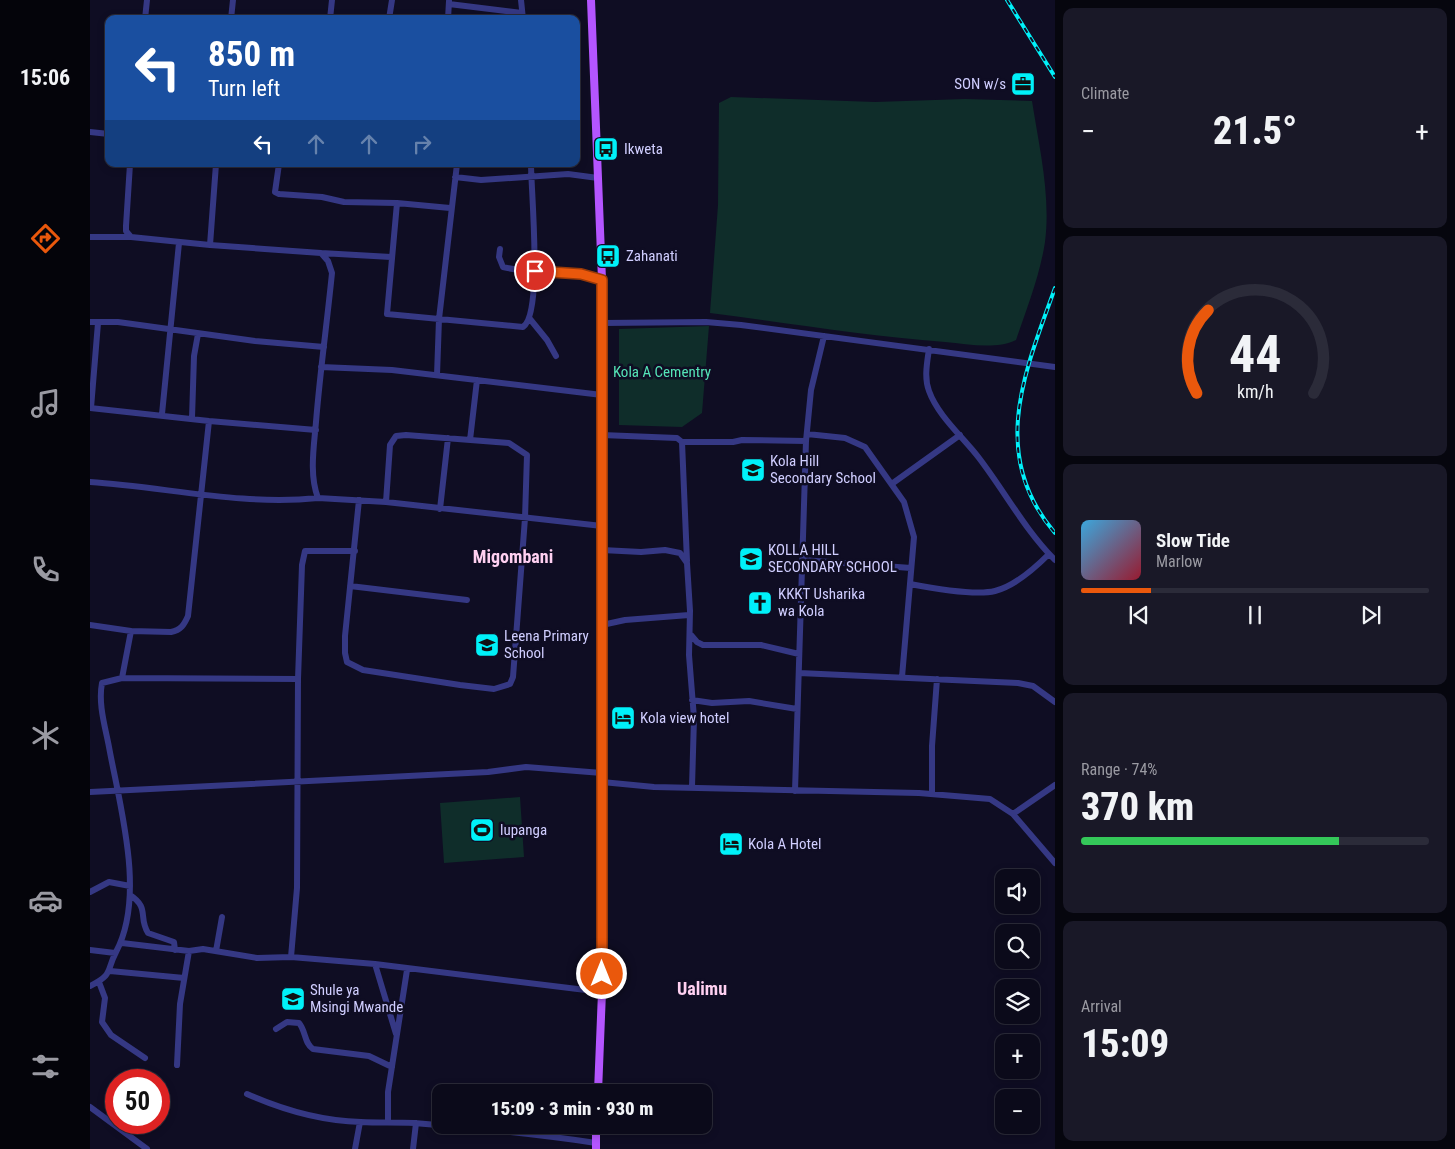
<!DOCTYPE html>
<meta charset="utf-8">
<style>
:root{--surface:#0b0a1a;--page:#191827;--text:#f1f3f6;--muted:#9a9aa2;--line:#2b2b39;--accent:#ea580c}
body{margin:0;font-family:"Roboto Condensed",sans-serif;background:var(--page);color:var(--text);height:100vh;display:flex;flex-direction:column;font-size:19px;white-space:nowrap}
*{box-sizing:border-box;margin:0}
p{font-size:16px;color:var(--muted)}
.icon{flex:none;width:28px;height:28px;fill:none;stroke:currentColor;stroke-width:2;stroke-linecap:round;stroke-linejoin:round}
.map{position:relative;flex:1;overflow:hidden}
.sheet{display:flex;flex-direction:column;gap:8px;padding:8px;background:#06060e;width:400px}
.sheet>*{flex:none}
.top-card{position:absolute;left:15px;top:15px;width:475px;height:152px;border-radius:10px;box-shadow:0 2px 8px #0003,0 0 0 1px var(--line);background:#1a4fa0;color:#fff;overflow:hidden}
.buttons{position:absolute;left:905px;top:869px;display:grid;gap:10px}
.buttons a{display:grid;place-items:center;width:45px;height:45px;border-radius:10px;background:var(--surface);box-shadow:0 2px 8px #0003,0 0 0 1px var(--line);font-size:25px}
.speed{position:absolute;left:15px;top:1069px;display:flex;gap:10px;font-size:25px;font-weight:700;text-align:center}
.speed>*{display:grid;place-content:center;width:65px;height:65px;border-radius:50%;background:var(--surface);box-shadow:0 2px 8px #0003,0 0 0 1px var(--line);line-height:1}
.speed .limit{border:8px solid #d22;background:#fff;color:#111}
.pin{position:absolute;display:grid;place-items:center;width:42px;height:42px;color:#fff;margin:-21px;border:2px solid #fff;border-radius:50%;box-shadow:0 1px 5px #0007}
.me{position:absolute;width:55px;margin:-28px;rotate:0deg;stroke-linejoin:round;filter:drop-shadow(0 0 4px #0008)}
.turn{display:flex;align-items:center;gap:18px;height:105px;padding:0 20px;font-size:22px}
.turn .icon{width:65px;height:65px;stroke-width:2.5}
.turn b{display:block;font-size:35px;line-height:42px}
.lanes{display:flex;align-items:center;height:48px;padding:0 20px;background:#0003;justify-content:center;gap:25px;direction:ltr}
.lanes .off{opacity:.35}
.big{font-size:38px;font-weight:800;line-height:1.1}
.sheet .tile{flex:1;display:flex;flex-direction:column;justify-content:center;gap:8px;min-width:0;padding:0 18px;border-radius:10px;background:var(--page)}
.sheet .dial{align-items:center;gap:0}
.dial svg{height:130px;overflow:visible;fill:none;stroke:var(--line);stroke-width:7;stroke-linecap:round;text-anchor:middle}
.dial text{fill:var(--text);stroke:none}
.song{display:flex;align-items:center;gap:15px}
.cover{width:60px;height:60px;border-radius:8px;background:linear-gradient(135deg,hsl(200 70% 55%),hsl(350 70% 35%))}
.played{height:5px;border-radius:2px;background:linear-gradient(90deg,var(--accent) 20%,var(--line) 20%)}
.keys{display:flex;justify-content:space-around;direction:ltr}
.heat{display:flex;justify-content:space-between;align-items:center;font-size:28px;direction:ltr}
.charge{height:8px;border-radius:4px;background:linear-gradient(90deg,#34c759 74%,var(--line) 0)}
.trip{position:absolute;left:342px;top:1084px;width:280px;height:50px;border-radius:10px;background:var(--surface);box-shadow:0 2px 8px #0003,0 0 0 1px var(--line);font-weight:800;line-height:50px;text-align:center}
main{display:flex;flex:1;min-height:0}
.menu{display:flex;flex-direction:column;width:90px;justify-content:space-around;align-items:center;background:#04040a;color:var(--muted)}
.menu .icon{width:35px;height:35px}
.menu .active{color:var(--accent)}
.menu b{font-size:22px;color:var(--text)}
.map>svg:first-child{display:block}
</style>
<main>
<nav class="menu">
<b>15:06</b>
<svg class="icon active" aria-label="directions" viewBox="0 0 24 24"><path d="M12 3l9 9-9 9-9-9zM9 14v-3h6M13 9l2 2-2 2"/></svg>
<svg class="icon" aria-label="music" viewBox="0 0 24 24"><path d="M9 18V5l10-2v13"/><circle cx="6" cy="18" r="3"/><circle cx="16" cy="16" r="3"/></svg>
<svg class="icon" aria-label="phone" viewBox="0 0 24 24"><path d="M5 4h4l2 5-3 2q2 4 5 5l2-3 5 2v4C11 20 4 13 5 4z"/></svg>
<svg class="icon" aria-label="climate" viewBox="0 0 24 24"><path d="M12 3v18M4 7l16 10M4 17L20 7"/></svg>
<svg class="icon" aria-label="car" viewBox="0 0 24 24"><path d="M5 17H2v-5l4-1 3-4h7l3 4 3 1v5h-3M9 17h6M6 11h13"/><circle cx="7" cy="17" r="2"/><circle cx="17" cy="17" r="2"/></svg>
<svg class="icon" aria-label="filters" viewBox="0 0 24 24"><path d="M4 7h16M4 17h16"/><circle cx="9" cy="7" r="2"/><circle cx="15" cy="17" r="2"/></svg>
</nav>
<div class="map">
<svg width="965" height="1149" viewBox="0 0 965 1149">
<rect width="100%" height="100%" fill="#0f0d23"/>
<path fill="#0f2d2a" d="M641,97L785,102L875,99L942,101C949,146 961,196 955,242C950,275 937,308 926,340C905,350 878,344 855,342C776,336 698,323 620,313L628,205L629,103Z
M619,326L612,413L592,427L529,425V329Z
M430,797L434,857L354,863L350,803Z"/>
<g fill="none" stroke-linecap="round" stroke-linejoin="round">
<path stroke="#353884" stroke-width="6" d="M431,0L433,19
M359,4L432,13
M55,19L57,0
M141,19L143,0
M240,19L242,0
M299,19L302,0
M358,19L359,1
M0,132L19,134
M40,164L36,226V231L41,237L120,245
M126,164L120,245L231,253L238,261L242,273C237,323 230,372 226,422C224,446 219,475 228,498L296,502L512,526
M189,164L185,192L189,194L232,197L254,202L307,203L360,208
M365,177L391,180L478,174L508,178
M307,203L297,314L433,327C453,314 441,191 441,164
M0,237H41
M410,249L409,257L413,267C446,275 480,271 512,280
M231,253L301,257
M440,319L457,340L466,356
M0,322H28L165,341L234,347
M512,323L616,322L651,325L965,367
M839,349C837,363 834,378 839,391C848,416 873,437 889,458C915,492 935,530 965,560
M231,367L302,370L512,395
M347,375L349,319L367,164
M0,408L119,421L226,430
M1,408L8,323
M72,414L89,243
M102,418L104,356L108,334
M717,434L755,438L775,447L814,502L824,537L812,677
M512,435L587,438L592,442H643L652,440L716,441
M380,440L387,380
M592,442L597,561
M0,482C76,487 152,506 228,498
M803,483L870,435
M269,500L255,636V653L257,662L273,670L370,685L404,689L420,684L423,677L435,518L437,455L419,443L316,435L306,436L300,445L296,502
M350,509L358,438
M512,550L551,552L575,550L590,553L597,563L600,611L599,655L604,718L602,787
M713,560L821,568
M820,584C841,588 885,596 905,591C925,586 945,568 959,554
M260,586L377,600
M0,625L41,631L81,632C91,630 94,625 98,616L119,421
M512,625L535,620L599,615
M601,635L607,642L613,645H671L709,654
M709,673L928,683L943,686L965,702
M32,678L41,631
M602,700L622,703L659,701L707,709
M512,782L564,787L829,793L900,799L923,814L965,863
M705,791L716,441L721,390L734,336
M0,792L398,772L436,767L512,773
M842,794V746L847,679
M923,814L965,785
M0,892L19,882L40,886
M40,895C60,908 48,917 58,933L84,942L85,950
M32,943L99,951L113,949L167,958L201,957L285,964L512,992
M0,950L25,953
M126,951L132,917
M201,957L207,888L208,679L212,565L215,551H265
M285,964L306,1034
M20,971L94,978
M9,982L15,998L12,1022L21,1035L55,1058
M0,986C24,974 16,971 26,952C56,896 30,807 19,747C15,726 8,704 12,683L32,678L208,679
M186,1029L197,1022L209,1023C216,1031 214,1043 223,1049L279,1056L302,1067
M87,1065L90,1004L99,951
M157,1094C193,1110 232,1121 271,1122C289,1123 306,1122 324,1123C385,1128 446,1134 506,1143
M0,1107L57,1149
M298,1121V1092L317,970
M265,1149L270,1122
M323,1149L326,1123"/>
<path stroke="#b455ff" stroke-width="8" d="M501,0L512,280V992L508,1092
M506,1149V1125"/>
<defs>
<path id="rail" d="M917,0L965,77
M965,288C935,371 898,455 965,533"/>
</defs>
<use href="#rail" stroke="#00f1f9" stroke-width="4"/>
<use href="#rail" stroke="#0f0d23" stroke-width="2" stroke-dasharray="5.5" stroke-linecap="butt"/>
</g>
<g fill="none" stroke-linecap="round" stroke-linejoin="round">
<defs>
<path id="route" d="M445,271L491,274L512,280V974"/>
</defs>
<use href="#route" stroke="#983908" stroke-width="12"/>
<use href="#route" stroke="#ea580c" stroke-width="9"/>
</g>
<defs>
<symbol id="office-square" viewBox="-11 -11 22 22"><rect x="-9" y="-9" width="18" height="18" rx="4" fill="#00f1f9" stroke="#0f0d23"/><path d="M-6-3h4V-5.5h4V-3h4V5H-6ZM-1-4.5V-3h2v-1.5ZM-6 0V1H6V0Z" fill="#111"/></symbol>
<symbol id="bus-square" viewBox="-11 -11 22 22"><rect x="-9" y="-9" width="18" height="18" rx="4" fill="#00f1f9" stroke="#0f0d23"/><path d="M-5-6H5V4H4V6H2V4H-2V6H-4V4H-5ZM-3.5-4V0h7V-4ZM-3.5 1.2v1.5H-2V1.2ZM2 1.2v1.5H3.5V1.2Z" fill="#111"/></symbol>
<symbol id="school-square" viewBox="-11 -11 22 22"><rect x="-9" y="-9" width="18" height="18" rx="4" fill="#00f1f9" stroke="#0f0d23"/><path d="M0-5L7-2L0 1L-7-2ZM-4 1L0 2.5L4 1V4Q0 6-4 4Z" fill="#111"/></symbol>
<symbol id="church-square" viewBox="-11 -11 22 22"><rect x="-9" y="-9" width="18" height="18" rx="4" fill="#00f1f9" stroke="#0f0d23"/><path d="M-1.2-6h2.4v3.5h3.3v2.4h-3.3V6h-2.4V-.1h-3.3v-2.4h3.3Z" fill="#111"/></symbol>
<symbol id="hotel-square" viewBox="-11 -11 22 22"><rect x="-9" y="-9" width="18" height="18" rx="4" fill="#00f1f9" stroke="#0f0d23"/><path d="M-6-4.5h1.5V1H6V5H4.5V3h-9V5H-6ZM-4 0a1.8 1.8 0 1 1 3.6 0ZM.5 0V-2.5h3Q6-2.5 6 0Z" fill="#111"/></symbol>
<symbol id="stadium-square" viewBox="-11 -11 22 22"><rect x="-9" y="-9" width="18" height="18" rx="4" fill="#00f1f9" stroke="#0f0d23"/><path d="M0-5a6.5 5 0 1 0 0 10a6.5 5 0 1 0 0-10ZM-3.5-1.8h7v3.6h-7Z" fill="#111"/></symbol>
</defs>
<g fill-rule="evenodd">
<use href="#office-square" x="919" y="70" width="28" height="28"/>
<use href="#bus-square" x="502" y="135" width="28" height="28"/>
<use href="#bus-square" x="504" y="242" width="28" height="28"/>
<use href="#school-square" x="649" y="456" width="28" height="28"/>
<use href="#school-square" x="647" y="545" width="28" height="28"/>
<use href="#church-square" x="656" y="589" width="28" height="28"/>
<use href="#school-square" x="383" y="631" width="28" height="28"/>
<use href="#hotel-square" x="519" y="704" width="28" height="28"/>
<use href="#stadium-square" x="378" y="816" width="28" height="28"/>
<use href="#hotel-square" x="627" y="830" width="28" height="28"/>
<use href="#school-square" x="189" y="985" width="28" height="28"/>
</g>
<g text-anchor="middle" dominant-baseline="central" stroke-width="5" stroke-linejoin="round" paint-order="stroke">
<g font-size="15" fill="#d0ceff" stroke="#0f0d23" text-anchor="start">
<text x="916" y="84" text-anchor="end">SON w/s</text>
<text x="534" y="149">Ikweta</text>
<text x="536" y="256">Zahanati</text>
<text x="680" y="461">Kola Hill<tspan x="680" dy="17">Secondary School</tspan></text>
<text x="678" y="550">KOLLA HILL<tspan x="678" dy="17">SECONDARY SCHOOL</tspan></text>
<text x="688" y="594">KKKT Usharika<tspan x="688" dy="17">wa Kola</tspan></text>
<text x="414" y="636">Leena Primary<tspan x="414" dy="17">School</tspan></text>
<text x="550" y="718">Kola view hotel</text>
<text x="410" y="830">lupanga</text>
<text x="658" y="844">Kola A Hotel</text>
<text x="220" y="990">Shule ya<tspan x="220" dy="17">Msingi Mwande</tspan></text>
</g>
<g font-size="15" fill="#55e4b7" stroke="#0f0d23">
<text x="572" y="372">Kola A Cementry</text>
</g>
<g font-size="18" font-weight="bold" fill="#ffd0f1" stroke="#0f0d23">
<text x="423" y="556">Migombani</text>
<text x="612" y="988">Ualimu</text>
</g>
</g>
</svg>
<div class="buttons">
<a><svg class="icon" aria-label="sound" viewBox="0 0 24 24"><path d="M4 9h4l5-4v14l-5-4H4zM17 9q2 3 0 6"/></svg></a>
<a><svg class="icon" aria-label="search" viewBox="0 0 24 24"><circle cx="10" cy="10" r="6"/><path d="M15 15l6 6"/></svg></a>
<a><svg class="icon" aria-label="layers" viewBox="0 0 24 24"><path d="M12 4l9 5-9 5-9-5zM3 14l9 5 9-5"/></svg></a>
<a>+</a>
<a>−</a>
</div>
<div class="speed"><div class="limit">50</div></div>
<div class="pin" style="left:445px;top:271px;background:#d93025"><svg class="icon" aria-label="arrive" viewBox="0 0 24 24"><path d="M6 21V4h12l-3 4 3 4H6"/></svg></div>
<svg class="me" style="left:512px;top:974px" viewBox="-20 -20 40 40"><circle r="17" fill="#ea580c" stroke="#fff" stroke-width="3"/><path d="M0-11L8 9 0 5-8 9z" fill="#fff"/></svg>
<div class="trip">15:09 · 3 min · 930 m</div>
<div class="top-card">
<div class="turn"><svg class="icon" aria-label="left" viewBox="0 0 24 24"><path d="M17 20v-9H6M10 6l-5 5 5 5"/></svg><div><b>850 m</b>Turn left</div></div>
<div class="lanes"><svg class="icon" aria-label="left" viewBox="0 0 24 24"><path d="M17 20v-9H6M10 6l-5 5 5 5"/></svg><svg class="icon off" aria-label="ahead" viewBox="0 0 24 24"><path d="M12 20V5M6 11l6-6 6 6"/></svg><svg class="icon off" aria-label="ahead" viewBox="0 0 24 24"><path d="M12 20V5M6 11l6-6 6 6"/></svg><svg class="icon off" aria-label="right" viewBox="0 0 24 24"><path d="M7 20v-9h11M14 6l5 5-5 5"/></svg></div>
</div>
</div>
<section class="sheet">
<div class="tile"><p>Climate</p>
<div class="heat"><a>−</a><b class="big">21.5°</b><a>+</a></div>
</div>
<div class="tile dial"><svg viewBox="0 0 100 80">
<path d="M14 69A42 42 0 1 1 86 69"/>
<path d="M14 69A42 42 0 0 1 21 18" stroke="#ea580c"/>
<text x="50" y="56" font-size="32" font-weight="700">44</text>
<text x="50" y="72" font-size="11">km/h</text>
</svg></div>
<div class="tile">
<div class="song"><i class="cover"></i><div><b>Slow Tide</b><p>Marlow</p></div></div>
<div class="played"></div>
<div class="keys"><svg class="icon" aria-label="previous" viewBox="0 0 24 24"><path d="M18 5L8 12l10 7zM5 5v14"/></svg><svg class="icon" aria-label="pause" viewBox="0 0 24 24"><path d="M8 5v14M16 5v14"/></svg><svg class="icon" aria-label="next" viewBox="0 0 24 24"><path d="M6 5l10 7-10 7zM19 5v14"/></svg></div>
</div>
<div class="tile"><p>Range · 74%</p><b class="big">370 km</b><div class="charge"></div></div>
<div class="tile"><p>Arrival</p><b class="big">15:09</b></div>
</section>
</main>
